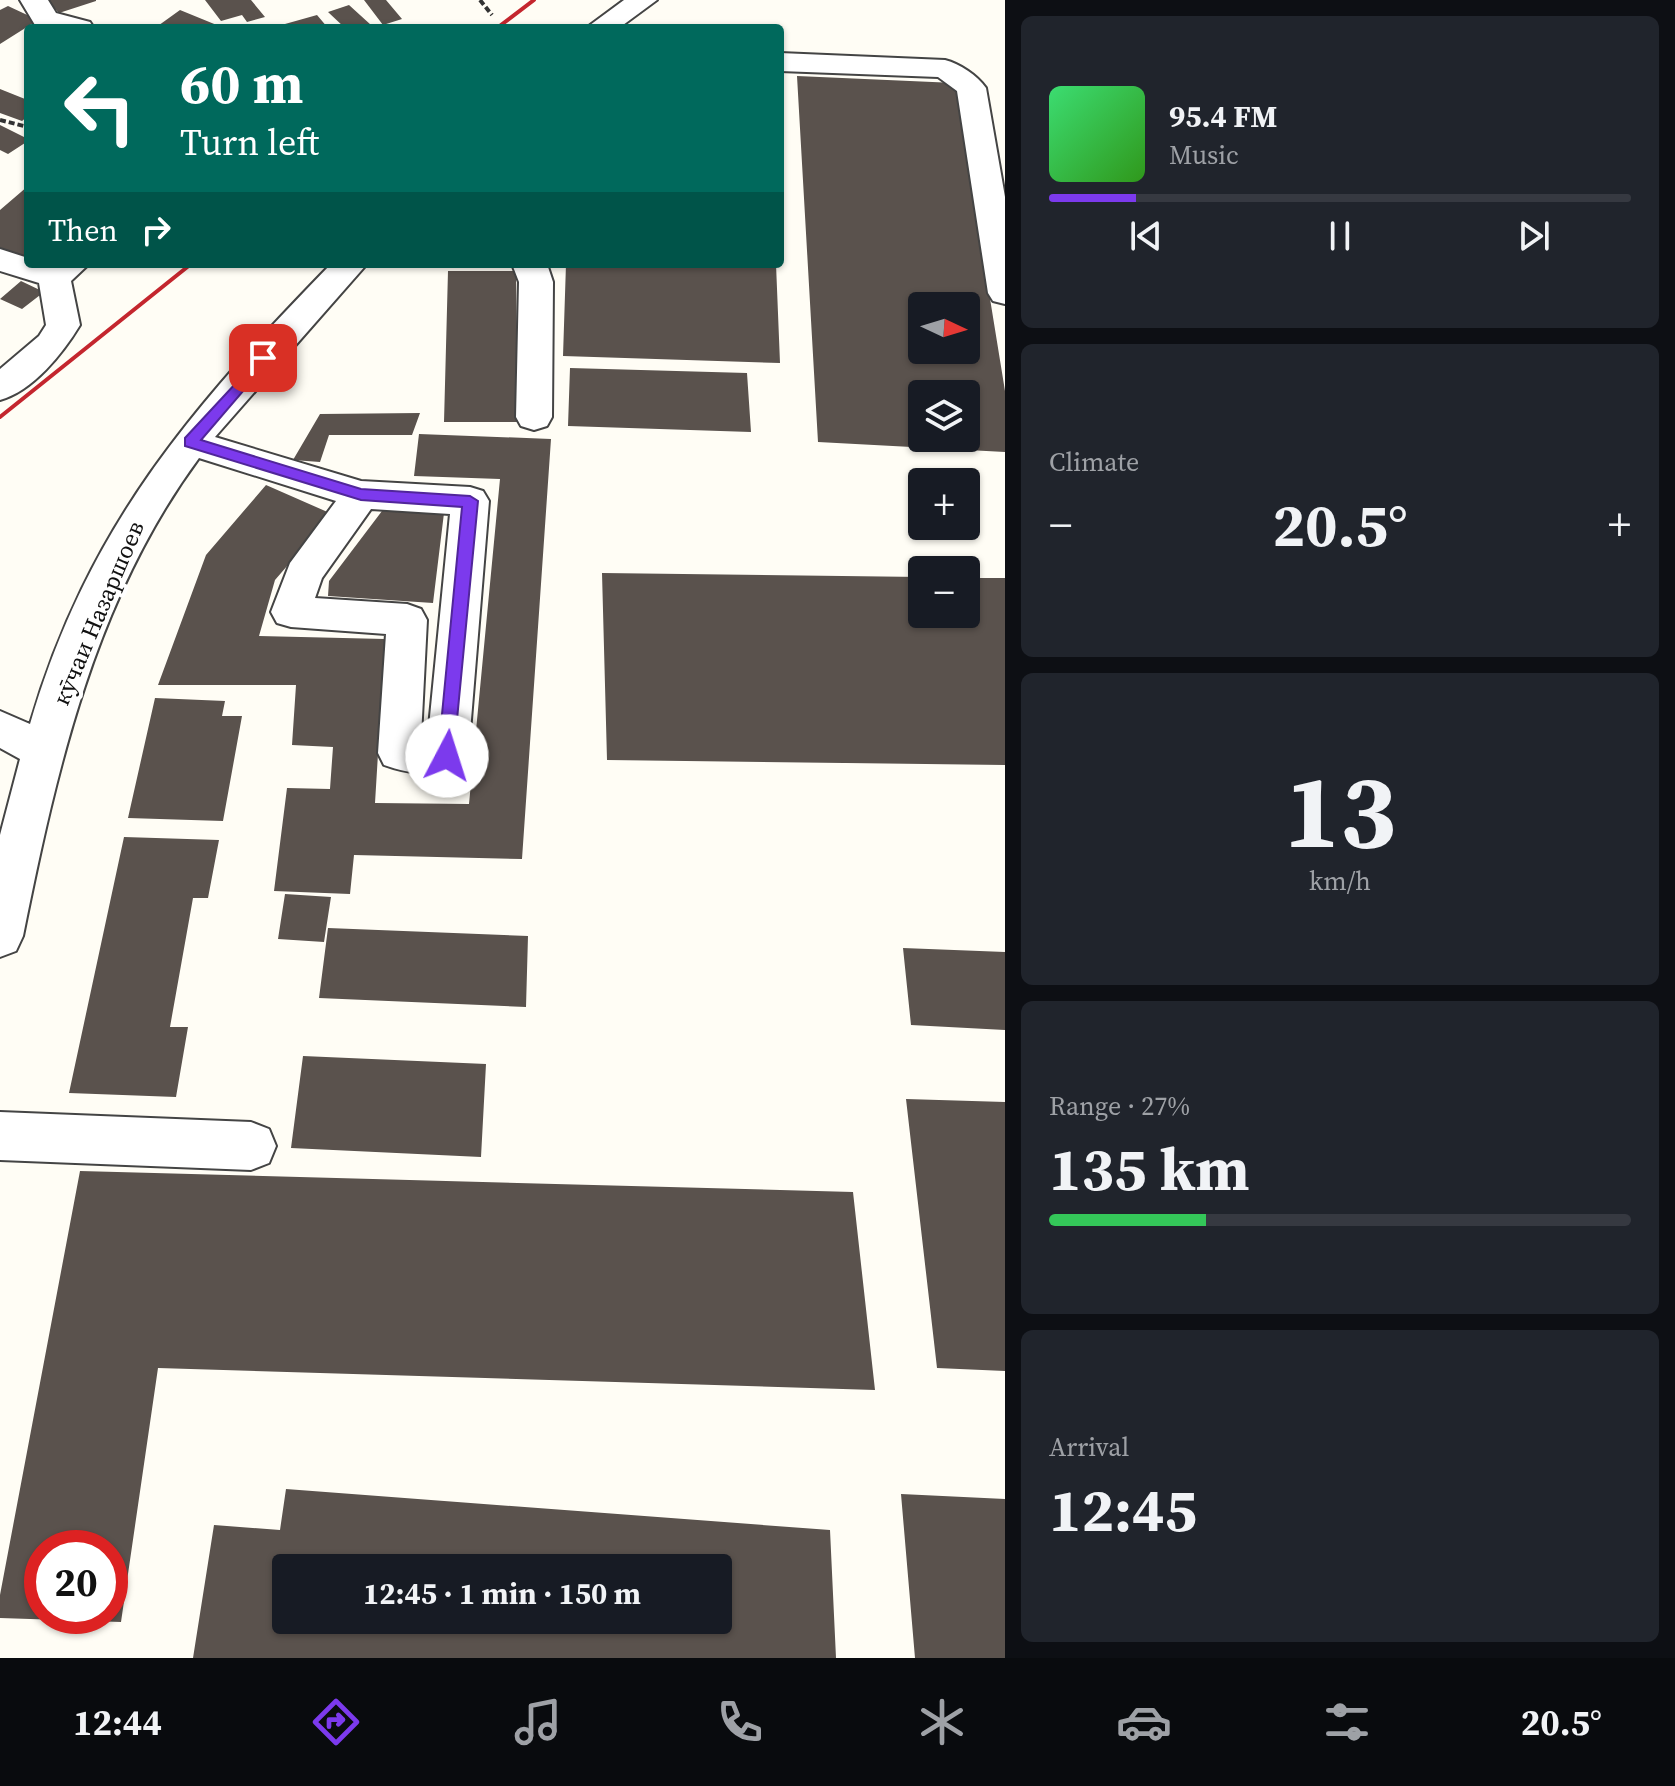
<!DOCTYPE html>
<meta charset="utf-8">
<style>
:root{--surface:#171b24;--page:#20242c;--text:#f1f3f6;--muted:#9ea1a6;--line:#363941;--accent:#7c3aed}
body{margin:0;font-family:"Source Serif 4",serif;background:var(--page);color:var(--text);height:100vh;display:flex;flex-direction:column;font-size:30px;white-space:nowrap}
*{box-sizing:border-box;margin:0}
p{font-size:26px;color:var(--muted)}
.icon{flex:none;width:44px;height:44px;fill:none;stroke:currentColor;stroke-width:2;stroke-linecap:round;stroke-linejoin:round}
.map{position:relative;flex:1;overflow:hidden}
.side{display:flex;flex-direction:column;gap:16px;padding:16px;background:#0d0f14;width:670px}
.side>*{flex:none}
.top-card{position:absolute;left:24px;top:24px;width:760px;height:244px;border-radius:8px;box-shadow:0 2px 6px #0004;background:#00695c;color:#fff;overflow:hidden}
.needle{width:52px;rotate:94deg}
.controls{position:absolute;left:908px;top:292px;display:grid;gap:16px}
.controls a{display:grid;place-items:center;width:72px;height:72px;border-radius:8px;background:var(--surface);box-shadow:0 2px 6px #0004;font-size:40px}
.speed{position:absolute;left:24px;top:1530px;display:flex;gap:16px;font-size:40px;font-weight:700;text-align:center}
.speed>*{display:grid;place-content:center;width:104px;height:104px;border-radius:50%;background:var(--surface);box-shadow:0 2px 6px #0004;line-height:1}
.speed .limit{border:12px solid #d22;background:#fff;color:#111}
.pin{position:absolute;display:grid;place-items:center;width:68px;height:68px;color:#fff;margin:-34px;border-radius:16px;box-shadow:0 4px 12px #0006}
.me{position:absolute;width:88px;margin:-44px;rotate:5deg;stroke-linejoin:round;filter:drop-shadow(0 0 6px #0008)}
.turn{display:flex;align-items:center;gap:28px;height:168px;padding:0 24px;font-size:36px}
.turn .icon{width:104px;height:104px;stroke-width:2.5}
.turn b{display:block;font-size:56px;line-height:68px}
.then{display:flex;align-items:center;height:76px;padding:0 24px;background:#0003;gap:16px;font-size:30px}
.big{font-size:60px;font-weight:700;line-height:1.1}
.side .widget{flex:1;display:flex;flex-direction:column;justify-content:center;gap:12px;min-width:0;padding:0 28px;border-radius:12px;background:var(--page)}
.side .dial{align-items:center;gap:0}
.dial b{font-size:104px;line-height:1}
.song{display:flex;align-items:center;gap:24px}
.cover{width:96px;height:96px;border-radius:12px;background:linear-gradient(135deg,hsl(140 70% 55%),hsl(110 70% 35%))}
.played{height:8px;border-radius:4px;background:linear-gradient(90deg,var(--accent) 15%,var(--line) 15%)}
.keys{display:flex;justify-content:space-around;direction:ltr}
.heat{display:flex;justify-content:space-between;align-items:center;font-size:44px;direction:ltr}
.charge{height:12px;border-radius:6px;background:linear-gradient(90deg,#34c759 27%,var(--line) 0)}
.trip{position:absolute;left:272px;top:1554px;width:460px;height:80px;border-radius:8px;background:var(--surface);box-shadow:0 2px 6px #0004;font-weight:700;line-height:80px;text-align:center}
.tabs{display:flex;height:128px;justify-content:space-around;align-items:center;background:#090b0e;color:var(--muted)}
.tabs .icon{width:56px;height:56px}
.tabs .active{color:var(--accent)}
.tabs b{font-size:36px;color:var(--text)}
main{display:flex;flex:1;min-height:0}
.map>svg:first-child{display:block}
</style>
<main>
<div class="map">
<svg width="1005" height="1658" viewBox="0 0 1005 1658">
<rect width="100%" height="100%" fill="#fffdf5"/>
<path fill="#5a524d" fill-rule="evenodd" d="M47,0H96V1L59,13Z
M205,0H251L265,17L247,22L242,15L221,21Z
M364,0H386L402,19L383,25Z
M349,5L371,25L345,28L328,12Z
M8,6L38,20L0,44V10Z
M180,10L224,28H155Z
M317,15L328,28H288L285,24Z
M797,76L955,83L1005,391V452L818,442ZM922,306H966V350H922ZM922,394H966V438H922Z
M0,89L25,99L28,96V116L22,121L0,113Z
M0,125L28,139V141L8,154L0,150Z
M28,186V262L0,252V210Z
M566,264H776L780,363L563,356Z
M448,271H516L518,422H444Z
M21,281L44,292L22,309L0,299Z
M570,368L747,373L751,432L568,426Z
M420,413L412,435H329L320,462L293,460L320,414Z
M419,434L551,439L522,859L354,855L350,894L274,891L287,788L330,789L333,747L292,745L296,685H158L206,555L266,485L332,514L275,580L259,636L385,639L375,803L469,804L500,479L414,476Z
M382,511L444,513L433,603L328,596L329,581Z
M602,573L922,577V614H966V578H1005V765L607,760Z
M155,698L225,701L222,716H242L223,821L128,818Z
M124,837L219,840L208,898H193L170,1027H188L176,1097L69,1093Z
M285,894L331,897L324,942L278,939Z
M328,928L528,936L526,1007L319,998Z
M903,948L1005,952V1030L911,1025Z
M303,1056L486,1064L481,1157L291,1148Z
M906,1099L1005,1102V1371L937,1368Z
M80,1171L853,1192L875,1390L158,1368L121,1622L0,1618V1595ZM42,1548H110V1616H42Z
M286,1489L830,1530L836,1658H193L214,1525L280,1530ZM286,1568H718V1620H286Z
M901,1494L1005,1499V1658H915Z"/>
<g fill="none" stroke-linecap="round" stroke-linejoin="round">
<defs>
<path id="minor" d="M20,0H48L56,13L90,22L94,28L35,25Z
M624,0H657L619,28H586Z
M780,53L945,60C960,64 977,75 986,88L1005,197V304L993,301L988,293L957,91L938,77L780,71Z
M0,249L28,258V264H89L71,281L80,325C63,353 33,391 0,400V369L39,336L46,325L39,283L0,271Z
M331,264H367L215,437L361,481L470,487L483,491L489,501L468,756L462,768C438,777 408,774 384,765L378,753L386,634L291,627L277,623L271,612L290,563L336,501L199,458C95,599 57,767 23,936L16,951L0,957V835L20,759L0,748V711L30,724C88,526 191,408 331,264ZM371,509L450,514L428,737H421L427,620L421,609L407,604L315,598L322,578Z
M512,264H547L553,282L552,417L547,426L534,430L521,426L516,417L519,282Z
M0,1112L251,1122L269,1129L276,1146L269,1163L251,1170L0,1160Z"/>
</defs>
<use href="#minor" stroke="#444" stroke-width="4"/>
<path stroke="#333" stroke-width="4" stroke-dasharray="6 3" stroke-linecap="butt" d="M480,0L492,15
M0,120L28,127"/>
<use href="#minor" fill="#fff" fill-rule="evenodd"/>
<path stroke="#c4262e" stroke-width="4" d="M497,28L534,0
M0,417L191,264"/>
</g>
<path fill="#7c3aed" stroke="#51269a" stroke-width="2" d="M263,354L270,358L268,362L201,440L361,489L470,496L478,501L453,761L447,764L438,756L462,507L361,500L185,446V438Z"/>
<g text-anchor="middle" dominant-baseline="central" stroke-width="8" stroke-linejoin="round" paint-order="stroke">
<g font-size="24" fill="#111" stroke="#fff">
<text transform="translate(98 613) rotate(-67)">кӯчаи Назаршоев</text>
</g>
</g>
</svg>
<div class="controls">
<a><svg class="needle" viewBox="-14 -14 28 28"><path d="M0-13l5 13h-10z" fill="#e53935"/><path d="M0 13l5-13h-10z" fill="#9ea1a6"/></svg></a>
<a><svg class="icon" aria-label="layers" viewBox="0 0 24 24"><path d="M12 4l9 5-9 5-9-5zM3 14l9 5 9-5"/></svg></a>
<a>+</a>
<a>−</a>
</div>
<div class="speed"><div class="limit">20</div></div>
<div class="pin" style="left:263px;top:358px;background:#d93025"><svg class="icon" aria-label="arrive" viewBox="0 0 24 24"><path d="M6 21V4h12l-3 4 3 4H6"/></svg></div>
<svg class="me" style="left:447px;top:756px" viewBox="-20 -20 40 40"><circle r="19" fill="#fff"/><path d="M0-13L10 11 0 6-10 11z" fill="#7c3aed"/></svg>
<div class="trip">12:45 · 1 min · 150 m</div>
<div class="top-card">
<div class="turn"><svg class="icon" aria-label="left" viewBox="0 0 24 24"><path d="M17 20v-9H6M10 6l-5 5 5 5"/></svg><div><b>60 m</b>Turn left</div></div>
<div class="then">Then<svg class="icon" aria-label="right" viewBox="0 0 24 24"><path d="M7 20v-9h11M14 6l5 5-5 5"/></svg></div>
</div>
</div>
<section class="side">
<div class="widget">
<div class="song"><i class="cover"></i><div><b>95.4 FM</b><p>Music</p></div></div>
<div class="played"></div>
<div class="keys"><svg class="icon" aria-label="previous" viewBox="0 0 24 24"><path d="M18 5L8 12l10 7zM5 5v14"/></svg><svg class="icon" aria-label="pause" viewBox="0 0 24 24"><path d="M8 5v14M16 5v14"/></svg><svg class="icon" aria-label="next" viewBox="0 0 24 24"><path d="M6 5l10 7-10 7zM19 5v14"/></svg></div>
</div>
<div class="widget"><p>Climate</p>
<div class="heat"><a>−</a><b class="big">20.5°</b><a>+</a></div>
</div>
<div class="widget dial"><b>13</b><p>km/h</p></div>
<div class="widget"><p>Range · 27%</p><b class="big">135 km</b><div class="charge"></div></div>
<div class="widget"><p>Arrival</p><b class="big">12:45</b></div>
</section>
</main>
<nav class="tabs">
<b>12:44</b>
<svg class="icon active" aria-label="directions" viewBox="0 0 24 24"><path d="M12 3l9 9-9 9-9-9zM9 14v-3h6M13 9l2 2-2 2"/></svg>
<svg class="icon" aria-label="music" viewBox="0 0 24 24"><path d="M9 18V5l10-2v13"/><circle cx="6" cy="18" r="3"/><circle cx="16" cy="16" r="3"/></svg>
<svg class="icon" aria-label="phone" viewBox="0 0 24 24"><path d="M5 4h4l2 5-3 2q2 4 5 5l2-3 5 2v4C11 20 4 13 5 4z"/></svg>
<svg class="icon" aria-label="climate" viewBox="0 0 24 24"><path d="M12 3v18M4 7l16 10M4 17L20 7"/></svg>
<svg class="icon" aria-label="car" viewBox="0 0 24 24"><path d="M5 17H2v-5l4-1 3-4h7l3 4 3 1v5h-3M9 17h6M6 11h13"/><circle cx="7" cy="17" r="2"/><circle cx="17" cy="17" r="2"/></svg>
<svg class="icon" aria-label="filters" viewBox="0 0 24 24"><path d="M4 7h16M4 17h16"/><circle cx="9" cy="7" r="2"/><circle cx="15" cy="17" r="2"/></svg>
<b>20.5°</b>
</nav>
